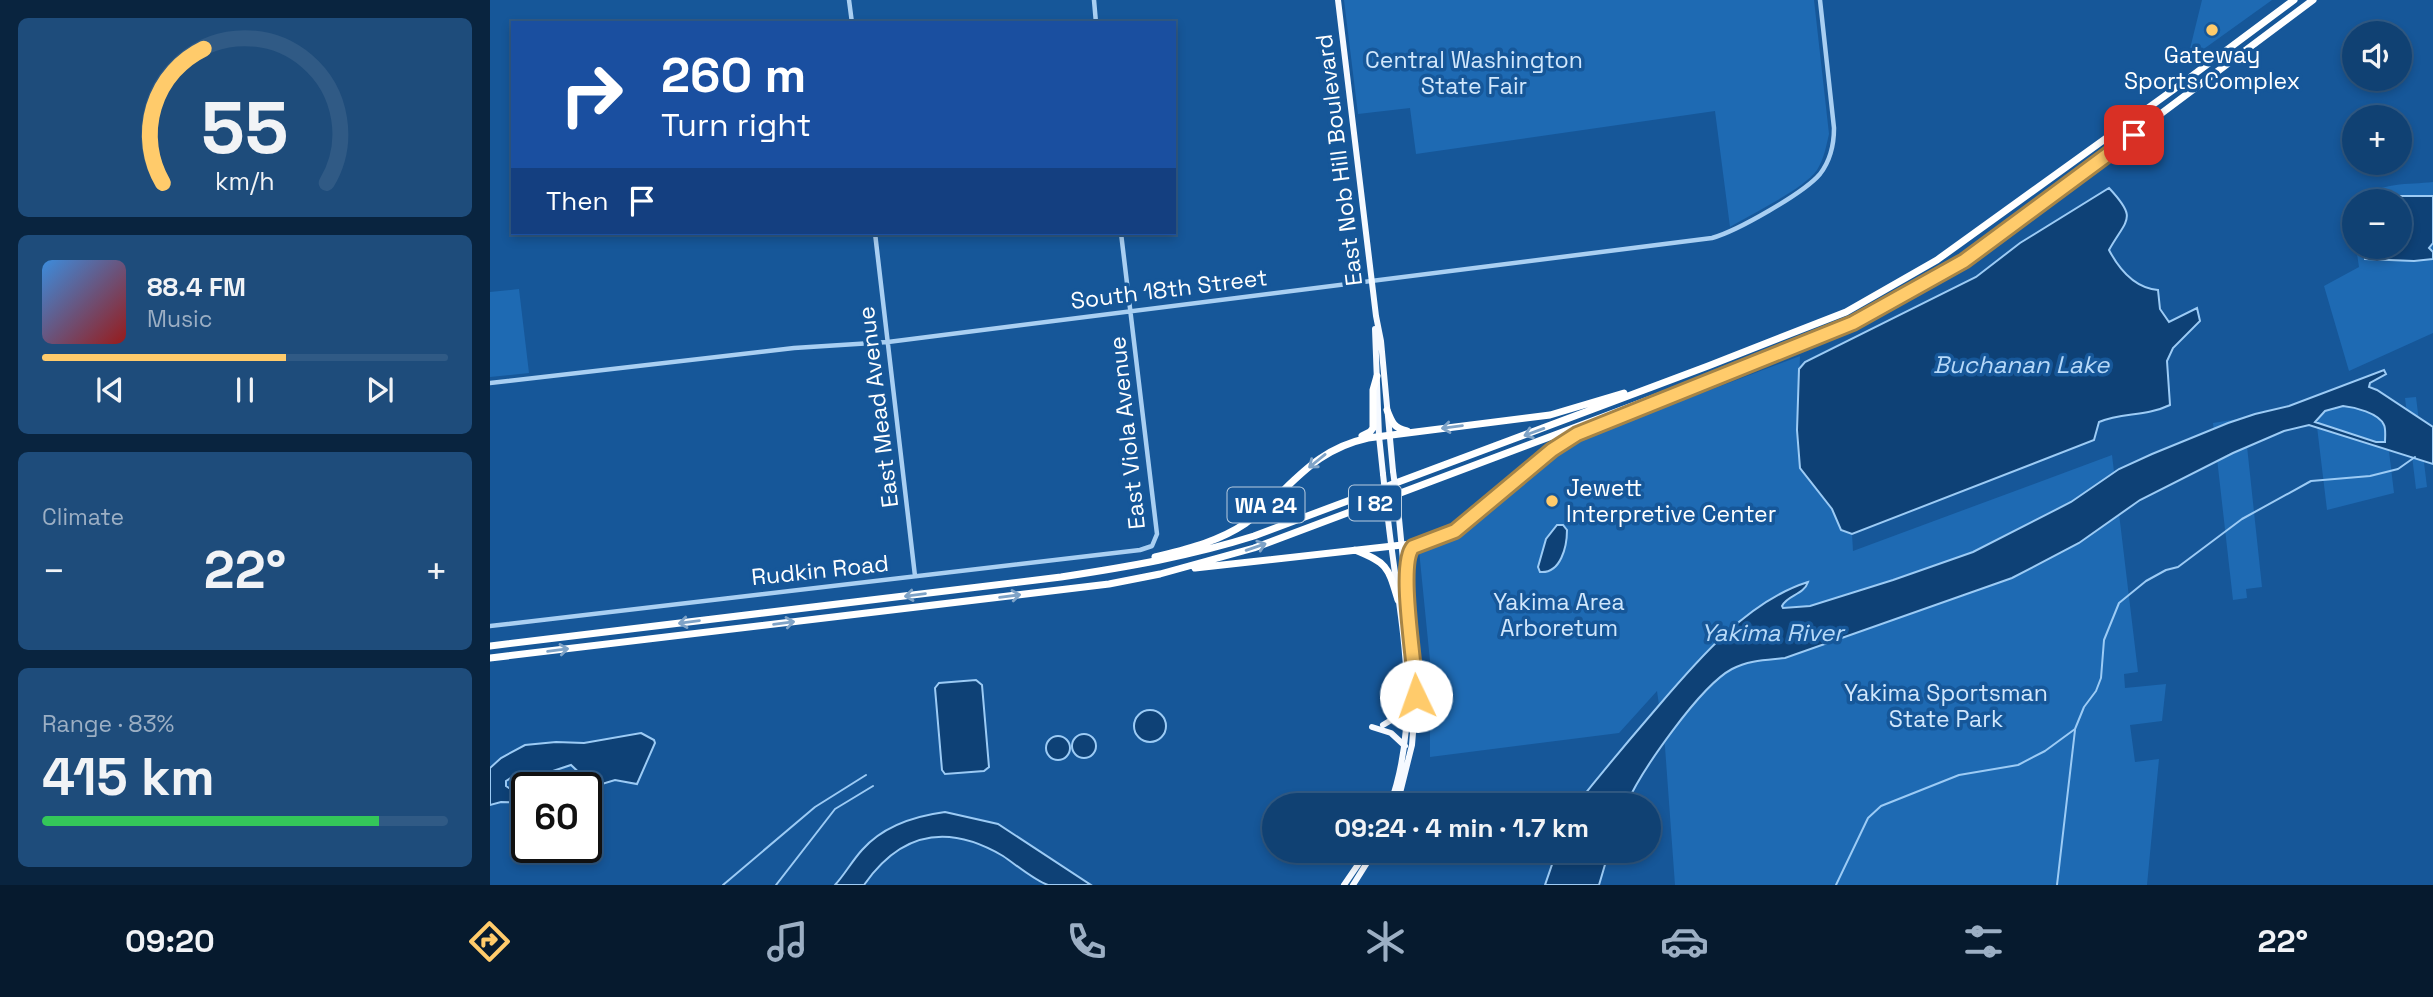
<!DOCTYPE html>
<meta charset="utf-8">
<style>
:root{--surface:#104173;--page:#1e4c7b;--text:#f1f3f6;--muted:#9cafc4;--line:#305a85;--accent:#ffcb6b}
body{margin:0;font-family:"Space Grotesk",sans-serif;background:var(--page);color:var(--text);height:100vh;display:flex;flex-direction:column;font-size:26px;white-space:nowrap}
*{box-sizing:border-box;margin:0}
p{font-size:23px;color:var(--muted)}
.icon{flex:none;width:38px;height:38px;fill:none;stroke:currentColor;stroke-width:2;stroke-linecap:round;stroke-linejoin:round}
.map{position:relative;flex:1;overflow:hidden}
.details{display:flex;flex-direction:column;gap:18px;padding:18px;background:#09243f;width:490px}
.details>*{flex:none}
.banner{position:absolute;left:21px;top:21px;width:665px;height:214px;border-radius:0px;box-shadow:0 4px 10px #0003,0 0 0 2px var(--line);background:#1a4fa0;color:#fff;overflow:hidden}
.buttons{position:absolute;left:1852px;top:21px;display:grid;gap:14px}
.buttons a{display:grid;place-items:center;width:70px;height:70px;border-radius:50%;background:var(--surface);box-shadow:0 4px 10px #0003,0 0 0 2px var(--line);font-size:35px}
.speed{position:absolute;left:21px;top:772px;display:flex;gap:14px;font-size:35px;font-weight:700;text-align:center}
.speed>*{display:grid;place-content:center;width:91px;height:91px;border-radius:50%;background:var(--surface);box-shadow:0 4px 10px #0003,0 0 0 2px var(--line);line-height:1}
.speed .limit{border:4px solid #111;border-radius:10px;background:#fff;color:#111}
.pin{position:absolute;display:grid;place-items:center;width:60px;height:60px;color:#fff;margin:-30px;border-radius:14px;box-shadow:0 4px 10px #0006}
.me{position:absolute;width:77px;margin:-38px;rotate:357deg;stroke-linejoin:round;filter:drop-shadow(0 0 5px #0008)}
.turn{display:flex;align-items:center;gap:24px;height:147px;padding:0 35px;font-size:32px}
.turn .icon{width:91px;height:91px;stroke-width:2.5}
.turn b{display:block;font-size:49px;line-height:60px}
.then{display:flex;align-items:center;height:66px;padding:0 35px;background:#0003;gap:14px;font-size:26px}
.big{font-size:52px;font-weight:700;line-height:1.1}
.details .tile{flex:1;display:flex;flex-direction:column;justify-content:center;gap:10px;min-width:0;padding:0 24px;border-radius:10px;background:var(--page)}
.details .dial{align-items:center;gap:0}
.dial svg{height:182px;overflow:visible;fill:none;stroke:var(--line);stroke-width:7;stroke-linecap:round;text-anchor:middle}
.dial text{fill:var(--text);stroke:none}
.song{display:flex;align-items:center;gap:21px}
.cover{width:84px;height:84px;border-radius:10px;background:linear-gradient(135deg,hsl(210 70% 55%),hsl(0 70% 35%))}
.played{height:7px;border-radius:4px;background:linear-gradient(90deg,var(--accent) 60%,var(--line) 60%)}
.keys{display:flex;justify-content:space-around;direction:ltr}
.heat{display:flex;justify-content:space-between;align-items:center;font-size:38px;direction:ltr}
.charge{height:10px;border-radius:5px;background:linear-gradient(90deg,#34c759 83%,var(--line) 0)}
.trip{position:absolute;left:772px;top:793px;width:399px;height:70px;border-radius:35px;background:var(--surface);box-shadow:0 4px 10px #0003,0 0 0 2px var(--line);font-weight:700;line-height:70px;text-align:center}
.tab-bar{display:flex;height:112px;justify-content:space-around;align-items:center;background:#061a2e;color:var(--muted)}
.tab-bar .icon{width:49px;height:49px}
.tab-bar .selected{color:var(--accent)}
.tab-bar b{font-size:32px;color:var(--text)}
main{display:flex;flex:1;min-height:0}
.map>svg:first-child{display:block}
</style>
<main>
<section class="details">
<div class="tile dial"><svg viewBox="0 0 100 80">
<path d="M14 69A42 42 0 1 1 86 69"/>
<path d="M14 69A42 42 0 0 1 32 10" stroke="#ffcb6b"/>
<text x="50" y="56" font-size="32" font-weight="700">55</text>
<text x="50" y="72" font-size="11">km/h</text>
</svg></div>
<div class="tile">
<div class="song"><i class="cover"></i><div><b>88.4 FM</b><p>Music</p></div></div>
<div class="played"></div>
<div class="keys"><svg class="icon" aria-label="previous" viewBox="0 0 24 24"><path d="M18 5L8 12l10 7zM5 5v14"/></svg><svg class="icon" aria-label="pause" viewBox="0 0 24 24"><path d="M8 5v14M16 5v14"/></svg><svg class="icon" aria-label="next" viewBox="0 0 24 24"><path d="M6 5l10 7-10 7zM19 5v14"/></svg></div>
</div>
<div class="tile"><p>Climate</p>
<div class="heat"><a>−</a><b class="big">22°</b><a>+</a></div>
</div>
<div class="tile"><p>Range · 83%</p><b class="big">415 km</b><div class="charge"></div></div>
</section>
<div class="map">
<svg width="1943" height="885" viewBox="0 0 1943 885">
<rect width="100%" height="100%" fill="#165799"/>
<path fill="#1e6ab3" d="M854,0H1324L1339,134C1336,147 1334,159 1327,170C1314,189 1261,214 1240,227L1225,111L926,154L920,108L868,114Z
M1712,0H1782L1697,61Z
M1943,182V333L1859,371L1834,286L1869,267L1866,247H1909V201H1873C1888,181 1919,185 1943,182Z
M29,289L39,373L0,377V292Z
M1310,356L1307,430L1310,468L1342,509L1351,530L1362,534L1363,551L1622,455L1648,672L1634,674L1635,688L1676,684L1672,721L1640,725L1645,762L1669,759L1657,885H1185L1175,747L1167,691L1129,733L940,757V661L929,550C967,542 992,518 1021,493C1044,475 1067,456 1091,439Z
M1926,397L1937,487L1926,489L1915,398Z
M1893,401L1904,493L1837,510L1825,410Z
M1754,418L1772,587L1756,589L1757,598L1743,600L1723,423Z"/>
<path fill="#0e4176" stroke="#9ccbf5" stroke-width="2" fill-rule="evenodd" d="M1619,188C1648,219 1637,218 1619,250C1629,269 1645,288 1668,290L1670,309L1679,322L1707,308L1710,321L1683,348L1677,361L1680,405C1655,417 1632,412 1609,422L1604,440L1362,534L1351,530L1342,509L1310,468L1307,430L1309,369L1315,362L1486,277L1530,243Z
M1900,196H1943V243L1939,248L1943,252V259L1924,261L1875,259L1874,247H1909V201H1881Z
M1894,370L1896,374L1880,383L1879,387L1887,390L1943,427V464L1819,425L1794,431L1743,453L1650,500L1589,543L1522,578L1295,658C1277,660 1259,660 1242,669C1210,686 1151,771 1136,805H1086C1110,775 1134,746 1159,717C1201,668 1254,602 1318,582C1314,595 1297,595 1292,606L1293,608L1320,606L1403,580L1483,552L1581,502L1629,469L1662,454L1738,423L1765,414L1799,406ZM1853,406C1864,407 1889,413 1894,425C1896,429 1895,437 1895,442H1886L1825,422L1835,411Z
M1067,525H1073L1077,530C1077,546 1071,574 1050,572L1048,567L1056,539Z
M486,680L492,685L499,767L494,771L455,774L452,770L445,688L449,683Z
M644 726a16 16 0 1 1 32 0a16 16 0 1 1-32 0Z
M151,733L164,740L165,743L147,784L125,780L112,784L98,781L81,765L48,776L27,774L16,781V786L19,788L47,786L55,787L37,788V803L11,802L0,805V768L11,758L35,745L66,742L94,743Z
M582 746a12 12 0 1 1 24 0a12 12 0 1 1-24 0Z
M556 748a12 12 0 1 1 24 0a12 12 0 1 1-24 0Z
M455,812L508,824L601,885C588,885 570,885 558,885C545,881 525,864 513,856C457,823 411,832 374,885H345C355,874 362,861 372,850C393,826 425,816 455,812Z
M1067,850L1119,851L1109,885H1055Z"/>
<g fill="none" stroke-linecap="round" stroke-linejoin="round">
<path stroke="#9ccbf5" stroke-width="2" d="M233,885L325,807L376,775
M286,885L345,809L383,786
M1346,885L1378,818L1391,806L1469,775L1528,765L1555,751L1585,729L1594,707L1606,691L1611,678L1614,640L1629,603L1656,581L1676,570L1688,567L1752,519L1821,481L1880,476L1908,469L1925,457
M1567,885L1585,730"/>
<path stroke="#a9cff2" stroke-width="4.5" d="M359,0L362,23
M604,0L606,23
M385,233L425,576
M0,383L304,348L398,342L1222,238C1247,231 1314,193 1330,174C1340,161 1344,144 1344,128L1330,0
M0,626L650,550L662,546L667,534L631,233"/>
<path stroke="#f5f9ff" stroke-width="6" d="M848,0L886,316L891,341L903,471
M885,329L889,436L893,474
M897,510C907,609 935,708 900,805
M893,725L911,714L915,703
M882,727L901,733L915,746
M907,805L922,745L926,696L908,508
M854,885L878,850
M863,885L885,850"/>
<path stroke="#fff" stroke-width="7" d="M897,410C902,423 904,428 917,431
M872,436L880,432L883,428V390L887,376
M865,550C898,563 898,567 908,600
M665,557C697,549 728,542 756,523C801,490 819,451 878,438L1060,415L1134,393
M705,568L930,543C983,532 1019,484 1060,452C1076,439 1093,431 1112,424
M915,573L918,552L928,544
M0,646L571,577C637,567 701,556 764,536L1218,366L1356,312L1447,260L1683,90L1804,0
M0,658L619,584L670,574L764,548L1363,323L1474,261L1823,0"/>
<path stroke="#f5f9ff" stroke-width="6" d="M903,471L908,508
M893,474L897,510"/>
</g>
<defs><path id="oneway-shaft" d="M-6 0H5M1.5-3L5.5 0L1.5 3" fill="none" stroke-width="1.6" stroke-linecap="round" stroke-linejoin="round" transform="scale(1.75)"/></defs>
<g stroke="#7fa3c7">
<use href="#oneway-shaft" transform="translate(962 427) rotate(173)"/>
<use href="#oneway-shaft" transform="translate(1044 432) rotate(160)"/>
<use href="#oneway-shaft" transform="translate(827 461) rotate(141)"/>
<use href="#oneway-shaft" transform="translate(766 547) rotate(-19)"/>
<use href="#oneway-shaft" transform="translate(425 595) rotate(173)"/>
<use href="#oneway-shaft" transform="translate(520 596) rotate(-7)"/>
<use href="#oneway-shaft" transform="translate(199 622) rotate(173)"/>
<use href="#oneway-shaft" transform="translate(294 623) rotate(-7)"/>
<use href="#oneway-shaft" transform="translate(68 650) rotate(-7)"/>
</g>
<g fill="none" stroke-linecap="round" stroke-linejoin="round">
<defs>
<path id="route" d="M926,696C926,668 907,564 923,547L965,531L1062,450L1087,434L1363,323L1474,261L1644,135"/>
</defs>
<use href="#route" stroke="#a68446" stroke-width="18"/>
<use href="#route" stroke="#ffcb6b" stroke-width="12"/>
</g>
<g fill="#ffcb6b" stroke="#165799" stroke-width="2.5">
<circle cx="1722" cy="30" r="7"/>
<circle cx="1062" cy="501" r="7"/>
</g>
<g text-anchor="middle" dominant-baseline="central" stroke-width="7" stroke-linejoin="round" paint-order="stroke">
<g fill="#165799" stroke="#b9cde0" stroke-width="2">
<rect x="859" y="485.5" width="52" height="35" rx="5"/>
<rect x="737.5" y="487.5" width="77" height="35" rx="5"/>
</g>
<g font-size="21" font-weight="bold" fill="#fff">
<text x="885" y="503">I 82</text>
<text x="776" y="505">WA 24</text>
</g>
<g font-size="23" fill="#fff" stroke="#165799">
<text x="1722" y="55">Gateway<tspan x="1722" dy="26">Sports Complex</tspan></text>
<text x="1076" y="488" text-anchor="start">Jewett<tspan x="1076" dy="26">Interpretive Center</tspan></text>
</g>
<g font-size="23" fill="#d1e7fc" stroke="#165799">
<text x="984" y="60">Central Washington<tspan x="984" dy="26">State Fair</tspan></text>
<text x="1069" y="602">Yakima Area<tspan x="1069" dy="26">Arboretum</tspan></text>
<text x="1456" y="693">Yakima Sportsman<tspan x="1456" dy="26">State Park</tspan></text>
</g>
<g font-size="23" fill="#fff" stroke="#165799">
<text transform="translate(849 160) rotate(-97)">East Nob Hill Boulevard</text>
<text transform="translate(679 289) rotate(-7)">South 18th Street</text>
<text transform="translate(388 407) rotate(-97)">East Mead Avenue</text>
<text transform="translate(637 433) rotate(-96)">East Viola Avenue</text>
<text transform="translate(330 570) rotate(-6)">Rudkin Road</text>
</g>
<g font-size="24" font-style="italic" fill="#b6d9f9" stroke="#165799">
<text x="1531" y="364">Buchanan Lake</text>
<text x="1282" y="632">Yakima River</text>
</g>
</g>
</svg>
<div class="buttons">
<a><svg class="icon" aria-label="sound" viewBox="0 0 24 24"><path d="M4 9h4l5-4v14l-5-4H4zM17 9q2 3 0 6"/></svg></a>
<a>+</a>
<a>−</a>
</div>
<div class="speed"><div class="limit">60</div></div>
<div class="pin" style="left:1644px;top:135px;background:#d93025"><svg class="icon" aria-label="arrive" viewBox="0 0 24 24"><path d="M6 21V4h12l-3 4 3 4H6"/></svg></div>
<svg class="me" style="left:926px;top:696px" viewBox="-20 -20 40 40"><circle r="19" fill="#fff"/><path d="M0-13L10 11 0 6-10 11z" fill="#ffcb6b"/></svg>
<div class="trip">09:24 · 4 min · 1.7 km</div>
<div class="banner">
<div class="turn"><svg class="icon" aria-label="right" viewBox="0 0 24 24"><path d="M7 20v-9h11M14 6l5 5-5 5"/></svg><div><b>260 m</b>Turn right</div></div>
<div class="then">Then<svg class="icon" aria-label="arrive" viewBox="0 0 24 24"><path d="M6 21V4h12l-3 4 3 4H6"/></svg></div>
</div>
</div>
</main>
<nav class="tab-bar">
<b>09:20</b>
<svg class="icon selected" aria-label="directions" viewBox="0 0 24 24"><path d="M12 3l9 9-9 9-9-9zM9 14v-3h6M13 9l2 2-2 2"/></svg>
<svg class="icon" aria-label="music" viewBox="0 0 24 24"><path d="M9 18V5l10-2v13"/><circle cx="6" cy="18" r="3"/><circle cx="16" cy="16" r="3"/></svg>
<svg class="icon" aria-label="phone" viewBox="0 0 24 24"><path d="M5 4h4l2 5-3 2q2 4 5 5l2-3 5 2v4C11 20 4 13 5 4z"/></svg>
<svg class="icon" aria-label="climate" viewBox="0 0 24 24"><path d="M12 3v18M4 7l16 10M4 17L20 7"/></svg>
<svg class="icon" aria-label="car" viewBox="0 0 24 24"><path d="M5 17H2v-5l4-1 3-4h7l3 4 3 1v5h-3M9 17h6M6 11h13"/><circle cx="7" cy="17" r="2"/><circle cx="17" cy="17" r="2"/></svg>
<svg class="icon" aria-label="filters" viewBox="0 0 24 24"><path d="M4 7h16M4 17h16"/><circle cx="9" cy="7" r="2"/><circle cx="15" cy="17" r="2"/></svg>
<b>22°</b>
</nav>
